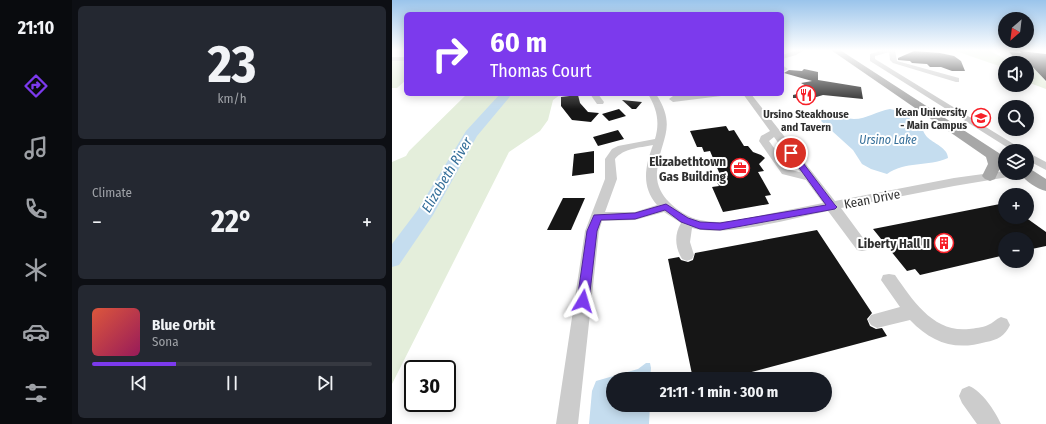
<!DOCTYPE html>
<meta charset="utf-8">
<style>
:root{--surface:#171b24;--page:#242831;--text:#f1f3f6;--muted:#9ea1a6;--line:#363941;--accent:#7c3aed}
body{margin:0;font-family:"Fira Sans Condensed",sans-serif;background:var(--page);color:var(--text);height:100vh;display:flex;flex-direction:column;font-size:15px;white-space:nowrap}
*{box-sizing:border-box;margin:0}
p{font-size:13px;color:var(--muted)}
.icon{flex:none;width:22px;height:22px;fill:none;stroke:currentColor;stroke-width:2;stroke-linecap:round;stroke-linejoin:round}
.map{position:relative;flex:1;overflow:hidden}
.panel{display:flex;flex-direction:column;gap:6px;padding:6px;background:#0d0f14;width:320px}
.panel>*{flex:none}
.hud{position:absolute;left:12px;top:12px;width:380px;height:84px;border-radius:6px;box-shadow:0 2px 10px #0003;background:#7c3aed;color:#fff;overflow:hidden}
.needle{width:26px;rotate:208deg}
.buttons{position:absolute;left:606px;top:12px;display:grid;gap:8px}
.buttons a{display:grid;place-items:center;width:36px;height:36px;border-radius:50%;background:var(--surface);box-shadow:0 2px 10px #0003;font-size:20px}
.speed{position:absolute;left:12px;top:360px;display:flex;gap:8px;font-size:20px;font-weight:700;text-align:center}
.speed>*{display:grid;place-content:center;width:52px;height:52px;border-radius:50%;background:var(--surface);box-shadow:0 2px 10px #0003;line-height:1}
.speed .limit{border:2px solid #111;border-radius:6px;background:#fff;color:#111}
.pin{position:absolute;display:grid;place-items:center;width:34px;height:34px;color:#fff;margin:-17px;border:2px solid #fff;border-radius:50%;box-shadow:0 1px 4px #0007}
.me{position:absolute;width:44px;margin:-22px;rotate:7deg;stroke-linejoin:round;filter:drop-shadow(0 0 3px #0008)}
.turn{display:flex;align-items:center;gap:14px;height:84px;padding:0 20px;font-size:18px}
.turn .icon{width:52px;height:52px;stroke-width:2.5}
.turn b{display:block;font-size:28px;line-height:34px}
.big{font-size:30px;font-weight:700;line-height:1.1}
.panel .widget{flex:1;display:flex;flex-direction:column;justify-content:center;gap:6px;min-width:0;padding:0 14px;border-radius:6px;background:var(--page)}
.panel .dial{align-items:center;gap:0}
.dial b{font-size:52px;line-height:1}
.song{display:flex;align-items:center;gap:12px}
.cover{width:48px;height:48px;border-radius:6px;background:linear-gradient(135deg,hsl(10 70% 55%),hsl(330 70% 35%))}
.played{height:4px;border-radius:2px;background:linear-gradient(90deg,var(--accent) 30%,var(--line) 30%)}
.keys{display:flex;justify-content:space-around;direction:ltr}
.heat{display:flex;justify-content:space-between;align-items:center;font-size:22px;direction:ltr}
.trip{position:absolute;left:214px;top:372px;width:226px;height:40px;border-radius:20px;background:var(--surface);box-shadow:0 2px 10px #0003;font-weight:700;line-height:40px;text-align:center}
main{display:flex;flex:1;min-height:0}
.tabs{display:flex;flex-direction:column;width:72px;justify-content:space-around;align-items:center;background:#090b0e;color:var(--muted)}
.tabs .icon{width:28px;height:28px}
.tabs .current{color:var(--accent)}
.tabs b{font-size:18px;color:var(--text)}
.map>svg:first-child{display:block}
</style>
<main>
<nav class="tabs">
<b>21:10</b>
<svg class="icon current" aria-label="directions" viewBox="0 0 24 24"><path d="M12 3l9 9-9 9-9-9zM9 14v-3h6M13 9l2 2-2 2"/></svg>
<svg class="icon" aria-label="music" viewBox="0 0 24 24"><path d="M9 18V5l10-2v13"/><circle cx="6" cy="18" r="3"/><circle cx="16" cy="16" r="3"/></svg>
<svg class="icon" aria-label="phone" viewBox="0 0 24 24"><path d="M5 4h4l2 5-3 2q2 4 5 5l2-3 5 2v4C11 20 4 13 5 4z"/></svg>
<svg class="icon" aria-label="climate" viewBox="0 0 24 24"><path d="M12 3v18M4 7l16 10M4 17L20 7"/></svg>
<svg class="icon" aria-label="car" viewBox="0 0 24 24"><path d="M5 17H2v-5l4-1 3-4h7l3 4 3 1v5h-3M9 17h6M6 11h13"/><circle cx="7" cy="17" r="2"/><circle cx="17" cy="17" r="2"/></svg>
<svg class="icon" aria-label="filters" viewBox="0 0 24 24"><path d="M4 7h16M4 17h16"/><circle cx="9" cy="7" r="2"/><circle cx="15" cy="17" r="2"/></svg>
</nav>
<section class="panel">
<div class="widget dial"><b>23</b><p>km/h</p></div>
<div class="widget"><p>Climate</p>
<div class="heat"><a>−</a><b class="big">22°</b><a>+</a></div>
</div>
<div class="widget">
<div class="song"><i class="cover"></i><div><b>Blue Orbit</b><p>Sona</p></div></div>
<div class="played"></div>
<div class="keys"><svg class="icon" aria-label="previous" viewBox="0 0 24 24"><path d="M18 5L8 12l10 7zM5 5v14"/></svg><svg class="icon" aria-label="pause" viewBox="0 0 24 24"><path d="M8 5v14M16 5v14"/></svg><svg class="icon" aria-label="next" viewBox="0 0 24 24"><path d="M6 5l10 7-10 7zM19 5v14"/></svg></div>
</div>
</section>
<div class="map">
<svg width="654" height="424" viewBox="0 0 654 424">
<rect width="100%" height="100%" fill="#fff"/>
<path fill="#e4eedb" d="M561,50H600V52L617,61L638,62L654,82V89L635,82V63H613V75L607,66Z
M0,61H14V80L5,88H0Z
M75,94L168,95L161,100L156,120L148,131L117,152L0,384V162L14,156L17,151Z"/>
<path fill="#c5ddef" d="M498,109C510,111 522,121 530,129C532,132 533,135 535,137C541,143 556,148 556,158C536,167 513,161 495,174L479,169L470,164L461,150L429,121C435,113 452,119 462,119C475,119 485,111 498,109Z
M254,363H258L259,368L258,379H221V405H258L257,424H197L200,391L204,381L246,369Z"/>
<g fill="none" stroke-linecap="round" stroke-linejoin="round">
<path fill="#c5ddef" fill-rule="evenodd" d="M108,94H120L85,136L41,215L7,265L0,267V244L25,211L74,131Z"/>
</g>
<path fill="#161616" d="M522,51L548,53L562,56L569,61L573,71H560L549,67H538L535,64L520,63L518,61L506,60V58Z
M628,51L654,54V81L636,62L626,61L617,52L629,53Z
M412,69L426,72V80L469,87L471,99L431,95L421,98H401V95L421,90L409,83L420,81L392,73L397,70L410,71Z
M186,95L188,103L196,112L207,113L199,122L180,120L169,106V97Z
M230,100L250,102L244,109H240Z
M227,109L234,116L217,121L210,114Z
M334,126L337,131L342,130L352,146H356L361,152L369,155L373,158L367,164L372,171L366,172L379,195L373,196L377,204L331,212L320,187L327,186L323,178L329,177L318,151L312,152L310,147H305L298,131Z
M226,130L232,139L206,146L201,137Z
M202,151V173L180,176L182,154Z
M171,198H193L179,230H155Z
M613,203V217H633L654,232V246L635,250V239H613V255L528,275L523,269L515,271L481,229Z
M425,230L480,313L475,319L478,326L484,329L490,328L495,336L333,379H301L276,259L287,257L289,260L296,262L301,260L303,253Z"/>
<g fill="none" stroke-linecap="round" stroke-linejoin="round">
<path fill="#ccc" fill-rule="evenodd" d="M405,50H412L404,55L390,59V55Z
M491,50H503L505,61L567,78V82H564L501,63L498,60L497,52L483,56V59L633,151H621L478,61V54Z
M0,57H14V61H0Z
M390,65L396,69L390,72Z
M198,94H206L212,102L211,104H205Z
M256,94H264C286,128 268,138 265,172C264,184 269,194 277,202C285,210 297,218 308,220C328,225 351,219 371,215C391,211 411,207 431,203L414,180L390,174L367,141L369,136L378,131L351,94H359L443,201L562,178L613,171V173H628L626,175L622,176L562,186L449,208L477,246L475,250L470,251L465,250L436,211C401,218 333,238 300,228L298,242L302,255L300,259L295,261L290,259C283,247 282,235 289,223L272,212L243,220L210,221L207,231L186,424H164L193,231L213,179V159L220,149L226,146L263,139C268,122 265,109 256,94ZM382,137L408,172L398,170L377,141ZM261,145C253,167 249,186 265,205L243,212H213L225,179L223,159C232,148 247,148 261,145Z
M305,94H333L329,96L281,102L277,99L281,96Z
M635,152L654,162V170L635,160Z
M497,274L503,275C521,301 542,333 577,329C583,328 590,328 596,325C601,323 604,319 609,317L615,319L618,325C613,336 605,340 594,342C563,351 540,343 518,320L485,328L479,325L476,320L479,315L508,307L489,280L491,275Z
M577,386C590,391 603,411 609,424H585L570,403L567,396L570,389Z"/>
<path fill="#a7a7a7" fill-rule="evenodd" d="M439,50H448L613,157V167L609,166L603,179L598,181L593,179L590,176L596,164L594,157Z
M635,169L640,170L654,179V191C645,189 633,181 628,173H635Z"/>
</g>
<linearGradient id="sky" x2="0" y2="1"><stop stop-color="#9ac4eb"/><stop offset="0.46" stop-color="#fff"/><stop offset="1" stop-color="#fff" stop-opacity="0"/></linearGradient>
<rect width="654" height="109" fill="url(#sky)"/>
<path fill="#7c3aed" stroke="#51269a" d="M397,151H402L443,205L445,207L443,209L328,230L308,229L289,222L273,210L243,219L209,220L205,231L197,301L195,304L191,306L187,304L185,301L195,231L202,215L243,213L274,204L296,218L308,222L328,223L434,205L397,154Z"/>
<defs>
<symbol id="restaurant-ring" viewBox="-11 -11 22 22"><circle r="9.5" fill="#fff" stroke="#f72028" stroke-width="1.5"/><path d="M-5-6h1v4h1v-4h1v4h1v-4h1v5L-1.5 .5V6h-2V.5L-5-1ZM5-6V6H3V1.5H1.5Q1.5-4 5-6Z" fill="#f72028"/></symbol>
<symbol id="university-ring" viewBox="-11 -11 22 22"><circle r="9.5" fill="#fff" stroke="#f72028" stroke-width="1.5"/><path d="M0-5L7-2L0 1L-7-2ZM-4 1L0 2.5L4 1V4Q0 6-4 4Z" fill="#f72028"/></symbol>
<symbol id="office-ring" viewBox="-11 -11 22 22"><circle r="9.5" fill="#fff" stroke="#f72028" stroke-width="1.5"/><path d="M-6-3h4V-5.5h4V-3h4V5H-6ZM-1-4.5V-3h2v-1.5ZM-6 0V1H6V0Z" fill="#f72028"/></symbol>
<symbol id="building-ring" viewBox="-11 -11 22 22"><circle r="9.5" fill="#fff" stroke="#f72028" stroke-width="1.5"/><path d="M-4-6H4V6H1V3H-1V6H-4ZM-2.5-4.3h1.7v1.8h-1.7ZM.8-4.3h1.7v1.8H.8ZM-2.5-1h1.7V.8h-1.7ZM.8-1h1.7V.8H.8Z" fill="#f72028"/></symbol>
</defs>
<g fill-rule="evenodd">
<use href="#restaurant-ring" x="403" y="84" width="22" height="22"/>
<use href="#university-ring" x="578" y="107" width="22" height="22"/>
<use href="#office-ring" x="337" y="157" width="22" height="22"/>
<use href="#building-ring" x="541" y="232" width="22" height="22"/>
</g>
<g text-anchor="middle" dominant-baseline="central" stroke-width="4" stroke-linejoin="round" paint-order="stroke">
<g font-size="11" font-weight="bold" fill="#2f2f2f" stroke="#fff" text-anchor="end">
<text x="575" y="112">Kean University<tspan x="575" dy="13">- Main Campus</tspan></text>
<text x="414" y="114" text-anchor="middle">Ursino Steakhouse<tspan x="414" dy="13">and Tavern</tspan></text>
</g>
<g font-size="12" font-style="italic" fill="#346e99" stroke="#fff">
<text x="496" y="140">Ursino Lake</text>
</g>
<g font-size="13" font-weight="bold" fill="#2f2f2f" stroke="#fff" text-anchor="end">
<text x="334" y="161">Elizabethtown<tspan x="334" dy="15">Gas Building</tspan></text>
<text x="538" y="243">Liberty Hall II</text>
</g>
<g font-size="13" fill="#2f2f2f" stroke="#fff">
<text transform="translate(480 199) rotate(-11)">Kean Drive</text>
</g>
<g font-size="14" font-style="italic" fill="#346e99" stroke="#fff">
<text transform="translate(55 175) rotate(-59)">Elizabeth River</text>
</g>
</g>
</svg>
<div class="buttons">
<a><svg class="needle" viewBox="-14 -14 28 28"><path d="M0-13l5 13h-10z" fill="#e53935"/><path d="M0 13l5-13h-10z" fill="#9ea1a6"/></svg></a>
<a><svg class="icon" aria-label="sound" viewBox="0 0 24 24"><path d="M4 9h4l5-4v14l-5-4H4zM17 9q2 3 0 6"/></svg></a>
<a><svg class="icon" aria-label="search" viewBox="0 0 24 24"><circle cx="10" cy="10" r="6"/><path d="M15 15l6 6"/></svg></a>
<a><svg class="icon" aria-label="layers" viewBox="0 0 24 24"><path d="M12 4l9 5-9 5-9-5zM3 14l9 5 9-5"/></svg></a>
<a>+</a>
<a>−</a>
</div>
<div class="speed"><div class="limit">30</div></div>
<div class="pin" style="left:399px;top:153px;background:#d93025"><svg class="icon" aria-label="arrive" viewBox="0 0 24 24"><path d="M6 21V4h12l-3 4 3 4H6"/></svg></div>
<svg class="me" style="left:191px;top:301px" viewBox="-20 -20 40 40"><path d="M0-17L14 15 0 8-14 15z" fill="#7c3aed" stroke="#fff" stroke-width="4"/></svg>
<div class="trip">21:11 · 1 min · 300 m</div>
<div class="hud">
<div class="turn"><svg class="icon" aria-label="right" viewBox="0 0 24 24"><path d="M7 20v-9h11M14 6l5 5-5 5"/></svg><div><b>60 m</b>Thomas Court</div></div>
</div>
</div>
</main>
